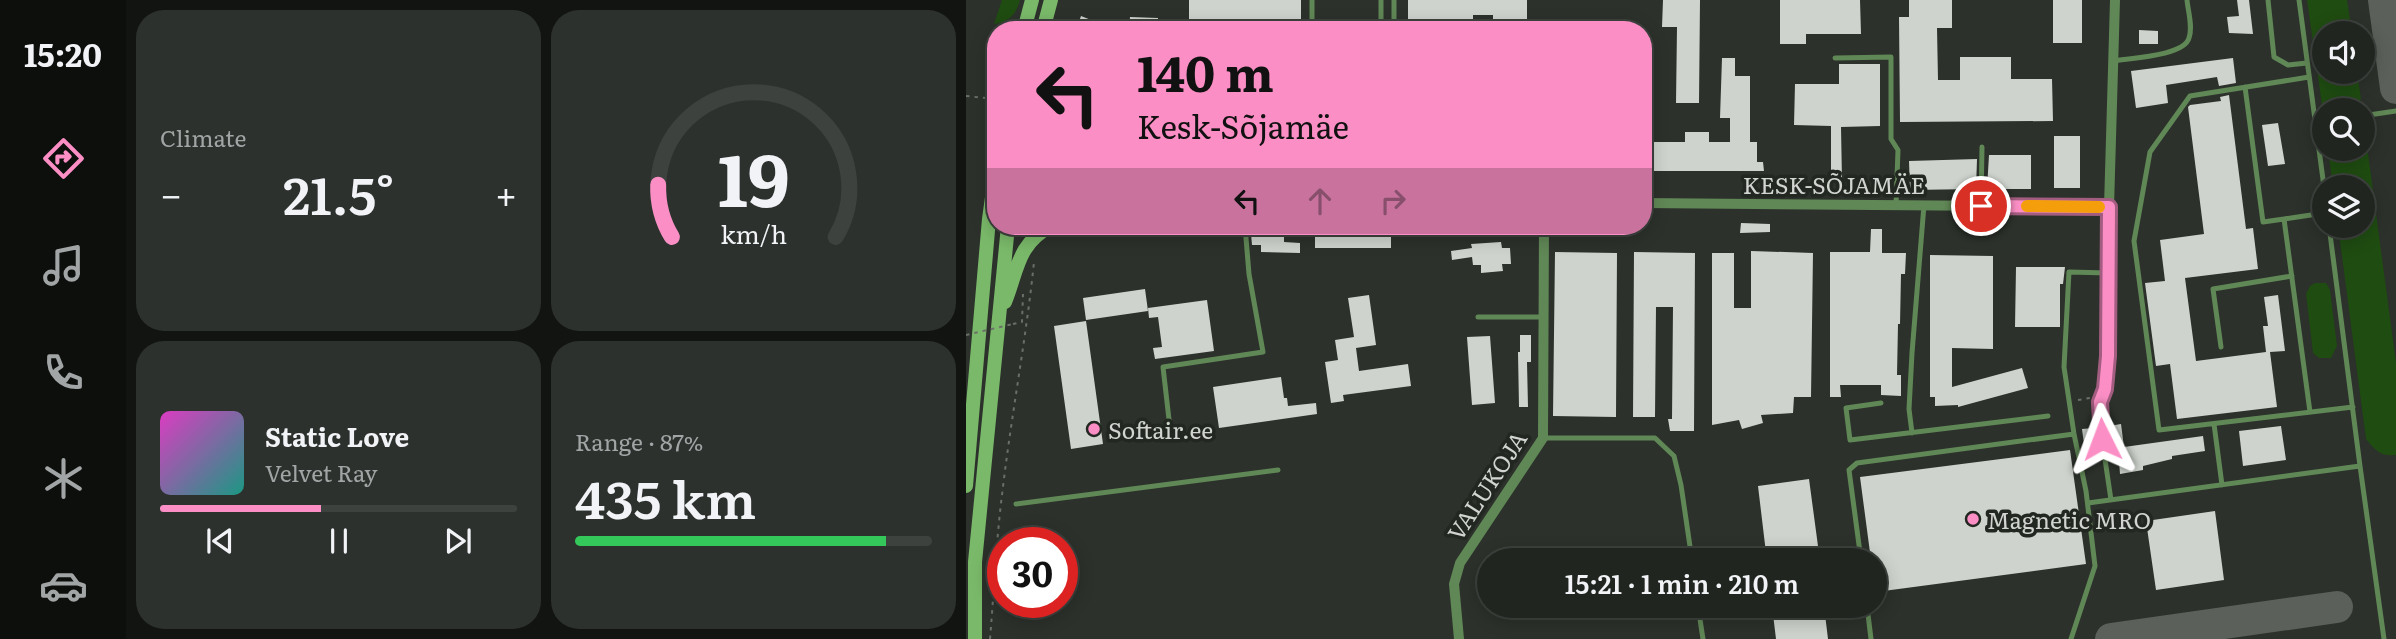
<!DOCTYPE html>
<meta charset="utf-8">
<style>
:root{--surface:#212520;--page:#2d312d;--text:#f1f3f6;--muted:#a2a5a5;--line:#3e423e;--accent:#fb8fc5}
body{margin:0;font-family:Literata,serif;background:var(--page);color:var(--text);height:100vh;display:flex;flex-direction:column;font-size:26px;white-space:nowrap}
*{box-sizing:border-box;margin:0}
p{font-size:23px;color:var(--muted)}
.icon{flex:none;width:38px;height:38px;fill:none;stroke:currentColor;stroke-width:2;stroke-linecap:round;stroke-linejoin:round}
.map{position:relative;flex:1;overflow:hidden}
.details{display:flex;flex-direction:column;gap:10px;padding:10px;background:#121412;width:840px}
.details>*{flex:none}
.banner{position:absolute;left:21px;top:21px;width:665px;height:214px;border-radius:28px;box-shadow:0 4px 18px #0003,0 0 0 2px var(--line);background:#fb8fc5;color:#111;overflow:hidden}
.buttons{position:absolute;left:1346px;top:21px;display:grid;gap:14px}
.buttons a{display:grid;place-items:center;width:63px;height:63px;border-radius:50%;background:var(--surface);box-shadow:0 4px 18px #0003,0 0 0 2px var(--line);font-size:35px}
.speed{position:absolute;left:21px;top:527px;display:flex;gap:14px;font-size:35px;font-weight:700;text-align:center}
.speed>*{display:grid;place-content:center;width:91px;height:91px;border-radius:50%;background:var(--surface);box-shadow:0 4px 18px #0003,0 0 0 2px var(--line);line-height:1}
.speed .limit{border:10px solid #d22;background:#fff;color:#111}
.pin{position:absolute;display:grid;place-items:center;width:60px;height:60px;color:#fff;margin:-30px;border:4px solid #fff;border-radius:50%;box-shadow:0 2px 7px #0007}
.me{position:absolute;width:77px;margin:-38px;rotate:357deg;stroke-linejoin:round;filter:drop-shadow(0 0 5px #0008)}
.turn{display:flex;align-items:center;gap:24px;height:147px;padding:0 35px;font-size:32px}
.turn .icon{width:91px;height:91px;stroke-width:2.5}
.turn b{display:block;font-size:49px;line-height:60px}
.lanes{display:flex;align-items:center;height:66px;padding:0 35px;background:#0003;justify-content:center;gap:35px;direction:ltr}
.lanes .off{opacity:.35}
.big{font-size:52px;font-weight:600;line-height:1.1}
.details .tile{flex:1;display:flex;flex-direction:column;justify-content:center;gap:10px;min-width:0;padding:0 24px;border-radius:28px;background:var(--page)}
.details .dial{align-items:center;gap:0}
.dial svg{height:182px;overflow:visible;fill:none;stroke:var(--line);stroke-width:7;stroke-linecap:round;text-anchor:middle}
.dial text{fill:var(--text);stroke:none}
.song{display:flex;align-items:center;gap:21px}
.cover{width:84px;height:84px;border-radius:10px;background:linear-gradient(135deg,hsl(310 70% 55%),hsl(170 70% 35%))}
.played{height:7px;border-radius:4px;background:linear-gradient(90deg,var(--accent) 45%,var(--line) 45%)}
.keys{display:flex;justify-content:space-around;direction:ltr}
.heat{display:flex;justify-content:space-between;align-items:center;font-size:38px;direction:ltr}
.charge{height:10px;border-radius:5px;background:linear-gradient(90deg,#34c759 87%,var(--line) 0)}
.details .tiles{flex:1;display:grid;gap:10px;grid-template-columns:repeat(2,1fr)}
.trip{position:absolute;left:511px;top:548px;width:410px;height:70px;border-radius:35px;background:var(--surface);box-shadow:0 4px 18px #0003,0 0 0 2px var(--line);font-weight:600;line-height:70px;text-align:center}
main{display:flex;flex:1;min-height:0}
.tab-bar{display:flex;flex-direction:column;width:126px;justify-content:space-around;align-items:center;background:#0d0f0d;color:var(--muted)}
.tab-bar .icon{width:49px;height:49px}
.tab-bar .on{color:var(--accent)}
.tab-bar b{font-size:32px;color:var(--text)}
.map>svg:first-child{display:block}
</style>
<main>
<nav class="tab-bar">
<b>15:20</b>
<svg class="icon on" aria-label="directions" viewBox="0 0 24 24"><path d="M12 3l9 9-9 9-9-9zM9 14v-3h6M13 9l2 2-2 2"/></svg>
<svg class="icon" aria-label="music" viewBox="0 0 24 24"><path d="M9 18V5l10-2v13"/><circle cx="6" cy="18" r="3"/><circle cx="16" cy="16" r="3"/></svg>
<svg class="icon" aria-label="phone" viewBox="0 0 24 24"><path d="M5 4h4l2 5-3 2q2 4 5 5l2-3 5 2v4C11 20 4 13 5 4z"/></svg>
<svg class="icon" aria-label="climate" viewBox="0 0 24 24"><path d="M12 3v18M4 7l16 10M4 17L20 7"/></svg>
<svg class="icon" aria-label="car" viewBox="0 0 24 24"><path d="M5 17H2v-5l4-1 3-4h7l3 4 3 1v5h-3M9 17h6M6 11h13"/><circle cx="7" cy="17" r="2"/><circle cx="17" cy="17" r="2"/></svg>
</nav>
<section class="details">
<div class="tiles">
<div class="tile"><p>Climate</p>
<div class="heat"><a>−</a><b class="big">21.5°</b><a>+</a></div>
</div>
<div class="tile dial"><svg viewBox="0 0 100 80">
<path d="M14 69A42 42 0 1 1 86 69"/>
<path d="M14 69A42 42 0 0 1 8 46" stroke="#fb8fc5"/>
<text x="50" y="56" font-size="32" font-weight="700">19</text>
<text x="50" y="72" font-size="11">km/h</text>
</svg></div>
<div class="tile">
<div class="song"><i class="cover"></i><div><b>Static Love</b><p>Velvet Ray</p></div></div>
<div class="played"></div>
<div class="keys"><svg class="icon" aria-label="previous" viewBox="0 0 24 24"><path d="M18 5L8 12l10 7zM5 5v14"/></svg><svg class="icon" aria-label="pause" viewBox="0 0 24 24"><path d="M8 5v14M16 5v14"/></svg><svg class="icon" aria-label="next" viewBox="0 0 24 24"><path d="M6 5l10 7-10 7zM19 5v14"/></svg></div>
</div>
<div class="tile"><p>Range · 87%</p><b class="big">435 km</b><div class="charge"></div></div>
</div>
</section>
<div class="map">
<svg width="1430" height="639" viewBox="0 0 1430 639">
<rect width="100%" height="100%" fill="#2c312b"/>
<path fill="#1f4c11" d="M36,0H54C50,14 44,22 28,24Z
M1341,0H1381L1386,33H1358V72H1391L1395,99L1388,106L1364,110L1356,105Z
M1397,128L1399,131L1430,363V455C1415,457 1409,450 1400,439L1372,226H1396V187H1367L1362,149H1396Z
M1349,283H1360L1364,290L1371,346L1365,358H1353L1347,353L1340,294L1344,286Z"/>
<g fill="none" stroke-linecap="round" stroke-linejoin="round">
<path stroke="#5b605a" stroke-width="32" d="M1418,0L1430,88
M1145,639L1371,607"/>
</g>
<path fill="#ced4cd" d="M223,0H335V30H223Z
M442,0H561V20H620V30H527V15H507V30H442Z
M697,0H734L733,103H710L711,27H696Z
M814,0H894L895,34H840V44H814Z
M943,0H986V28H971L972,80H994V57H1045V79H1086L1087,121L934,122L933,17H943Z
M1087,0H1116V43H1087Z
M1271,0H1283L1287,34L1263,33L1261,17L1273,16Z
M115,16L148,29V30H110Z
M164,17L192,18L191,30H163Z
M1173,30L1192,31V44H1173Z
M756,58H769V76H784V142H791V162H797L798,171H677V135H686V142H719V132H743V142H764V118H754Z
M1267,58L1270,83L1253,86L1251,77L1200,85L1202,103L1170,108L1165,71Z
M873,64H914V126L875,127L876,181H865V126L828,125L829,84H873Z
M1263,95L1280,229L1287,228L1292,269L1219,278L1230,361L1300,352L1297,326H1302L1298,297L1312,295L1319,351L1304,352L1311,407L1211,419L1204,364L1190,366L1179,283L1199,281L1194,240L1238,234L1222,107L1224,105L1255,101L1254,97Z
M1312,123L1319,164L1302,166L1296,125Z
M1088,136H1114V188H1088Z
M1023,155H1065V189H1021Z
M1011,159L1010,189L944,190L943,161Z
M775,223L804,224V232L774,233Z
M905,229H916V253H940L939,274H935L934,324H932L931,375H935V396L915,395V385H874L875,397H864V252H904Z
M285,234H318V242L334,243V253L295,252V245H286Z
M349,237H425V248H349Z
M535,242L536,248H544L545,264H536L537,271L515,273V265H507L506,257L486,260L485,251L506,248L505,244Z
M785,251L847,253L845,397H828L827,413L795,415L797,423L776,429L773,420L746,425V253H768V308H785Z
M589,252L651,253L650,417L587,416Z
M668,252L729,253L728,431H704L702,419H706L707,307H690L689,417H667Z
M964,255L1027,256V349L986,348V387L1056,368L1062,388L992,407V405L969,406V397H964Z
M1050,267H1099L1097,284H1094V327H1049Z
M179,289L182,311L120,320L117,298Z
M403,295L410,345L390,348L393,371L442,364L445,386L377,395L378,401L365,403L359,362L372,360L369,340L388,337L382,298Z
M241,300L248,351L189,359L187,348L196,347L192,317L183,318L182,308Z
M120,321L137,444L105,449L88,326Z
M554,335H565V362H561L562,407H553L552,352H554Z
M524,336L529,403L506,405L501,337Z
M315,377L318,398H321L322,406L350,403L351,414L253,428L247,387Z
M1155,424L1158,447L1237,436L1239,451L1206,456V459L1177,466V470L1154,474L1152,448L1143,449L1142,444L1143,426Z
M1315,426L1320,460L1277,466L1273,431Z
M1127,428L1128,440L1132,451L1119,452L1116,429Z
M1104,450L1120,564L910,592L908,560H905L894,477Z
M843,479L852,546L800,553L792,486Z
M1249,511L1258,580L1190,590L1180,521Z
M806,606H858L862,639H810Z"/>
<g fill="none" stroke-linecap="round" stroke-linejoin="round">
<path stroke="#6b6f6a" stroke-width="2" stroke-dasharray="3.5 5" stroke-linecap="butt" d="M0,96L29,99
M47,324L56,322L57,294
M1112,400L1124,398
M24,639C28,591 30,543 36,495C45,417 60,340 68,262"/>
<path stroke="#608756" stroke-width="5" d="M346,0V30
M1302,0L1308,57L1322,65L1341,63
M1333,0L1358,187
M415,30V0
M428,30V0
M869,58L925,57V139L932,150L930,205
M1147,61C1165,58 1218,56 1223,38C1227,27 1222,11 1221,0
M1343,77L1224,96L1184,152L1168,241L1193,430L1387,407
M1279,87L1297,222L1318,219
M1396,116L1430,111
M1015,206L1016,147
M512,317H578
M1255,347L1247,289L1326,276
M915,403L880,408L884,440L1082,416
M1344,412L1318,219L1358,213
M1248,424L1256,485
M946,433L943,409L946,353L958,205
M1108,434L1098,367L1103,272L1142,273
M205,437L197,367L297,352L283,274L279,226
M577,438H689L708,456L715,485L726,560
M1136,439L1145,500
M1394,466L1418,639
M1122,503L1394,466L1363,226
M50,504L312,470
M895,560L883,470L891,463L1108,434L1120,491L1129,566L1105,639
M732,606L737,639
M901,606L905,639"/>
<path stroke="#608756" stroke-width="10" d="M677,203L1143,207
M1136,439L1134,403L1139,389L1142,356L1143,207L1149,0
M493,639L488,584L494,563L577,438L578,226"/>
<path stroke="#7ab96a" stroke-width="14" d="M58,30L66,0
M77,30L85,0
M39,302C52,270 51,244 85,226
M0,486L23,219L30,169
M9,639V562L42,226"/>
<path stroke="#6b6f6a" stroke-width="2" stroke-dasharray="3.5 5" stroke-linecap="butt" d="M0,335L47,324"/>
</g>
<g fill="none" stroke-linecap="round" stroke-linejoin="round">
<defs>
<path id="route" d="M1015,206L1143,207L1142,356L1139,389L1134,402L1136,439"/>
</defs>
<use href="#route" stroke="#a35d80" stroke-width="18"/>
<use href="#route" stroke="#fb8fc5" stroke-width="12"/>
<path stroke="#f59e0b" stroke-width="12" d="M1061,206L1133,207"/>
</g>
<g fill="#fb8fc5" stroke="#222721" stroke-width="2.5">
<circle cx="128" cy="429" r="7"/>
<circle cx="1007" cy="519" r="7"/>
</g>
<g text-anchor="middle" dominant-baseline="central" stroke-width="7" stroke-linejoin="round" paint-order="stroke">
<g font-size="23" fill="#d1d4d0" stroke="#222721">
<text x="868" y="184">KESK-SÕJAMÄE</text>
<text transform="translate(520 485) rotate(-57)">VALUKOJA</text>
</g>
<g font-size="23" fill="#d1d4d0" stroke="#222721" text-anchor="start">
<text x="142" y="429">Softair.ee</text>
<text x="1021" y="519">Magnetic MRO</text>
</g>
</g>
</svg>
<div class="buttons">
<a><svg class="icon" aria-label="sound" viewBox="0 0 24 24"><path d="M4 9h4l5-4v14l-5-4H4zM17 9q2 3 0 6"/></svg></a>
<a><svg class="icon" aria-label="search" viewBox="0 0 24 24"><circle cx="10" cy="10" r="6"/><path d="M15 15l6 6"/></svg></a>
<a><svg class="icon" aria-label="layers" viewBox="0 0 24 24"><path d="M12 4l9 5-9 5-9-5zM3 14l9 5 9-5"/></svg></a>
</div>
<div class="speed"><div class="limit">30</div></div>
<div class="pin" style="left:1015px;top:206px;background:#d93025"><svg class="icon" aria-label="arrive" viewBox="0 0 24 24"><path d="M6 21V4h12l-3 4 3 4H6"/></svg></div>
<svg class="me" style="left:1136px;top:439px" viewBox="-20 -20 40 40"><path d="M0-17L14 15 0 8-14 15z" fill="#fb8fc5" stroke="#fff" stroke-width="4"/></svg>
<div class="trip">15:21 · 1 min · 210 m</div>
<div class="banner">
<div class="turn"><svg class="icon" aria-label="left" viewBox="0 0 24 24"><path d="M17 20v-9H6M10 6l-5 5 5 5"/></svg><div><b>140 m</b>Kesk-Sõjamäe</div></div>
<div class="lanes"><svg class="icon" aria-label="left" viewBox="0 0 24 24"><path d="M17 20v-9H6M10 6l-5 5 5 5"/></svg><svg class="icon off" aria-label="ahead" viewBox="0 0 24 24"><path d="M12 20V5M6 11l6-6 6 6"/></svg><svg class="icon off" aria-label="right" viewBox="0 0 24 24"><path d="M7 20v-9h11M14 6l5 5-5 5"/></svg></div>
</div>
</div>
</main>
